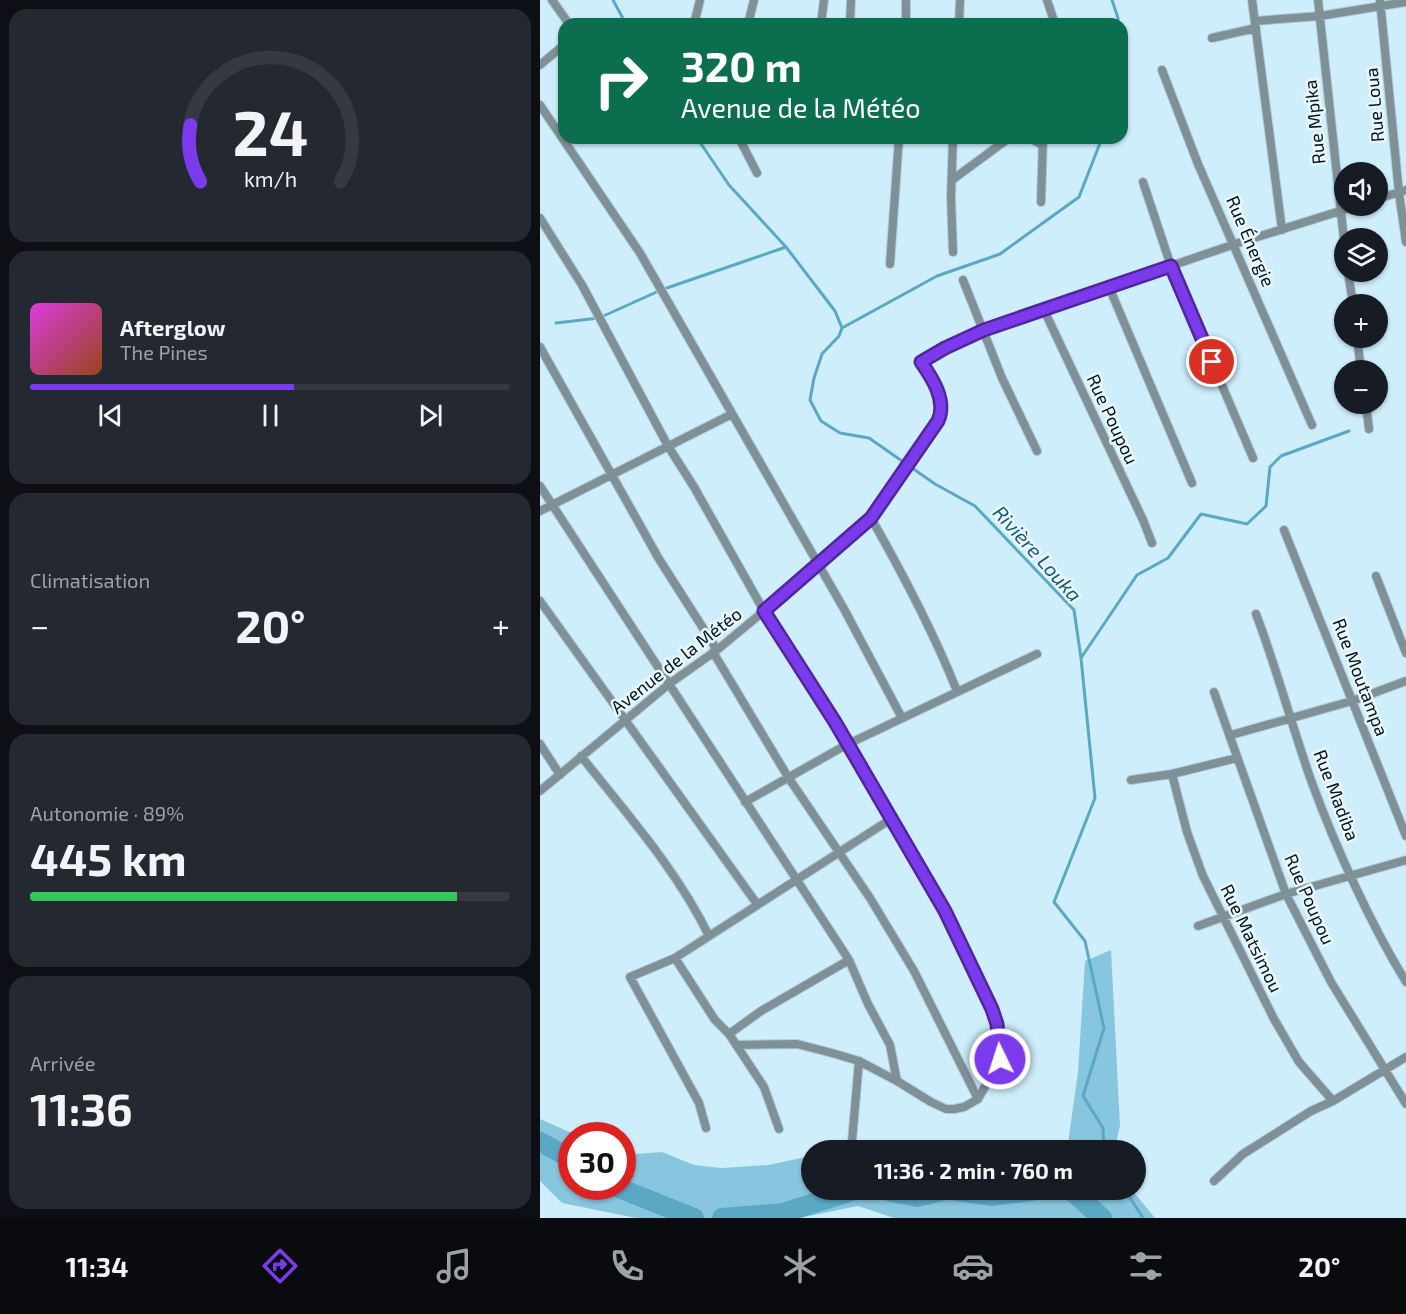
<!DOCTYPE html>
<html lang="fr">
<meta charset="utf-8">
<style>
:root{--surface:#171b24;--page:#242831;--text:#f1f3f6;--muted:#9ea1a6;--line:#363941;--accent:#7c3aed}
body{margin:0;font-family:"Exo 2",sans-serif;background:var(--page);color:var(--text);height:100vh;display:flex;flex-direction:column;font-size:22px;white-space:nowrap}
*{box-sizing:border-box;margin:0}
p{font-size:20px;color:var(--muted)}
.icon{flex:none;width:33px;height:33px;fill:none;stroke:currentColor;stroke-width:2;stroke-linecap:round;stroke-linejoin:round}
.map{position:relative;flex:1;overflow:hidden}
.sheet{display:flex;flex-direction:column;gap:9px;padding:9px;background:#0d0f14;width:540px}
.sheet>*{flex:none}
.top-card{position:absolute;left:18px;top:18px;width:570px;height:126px;border-radius:18px;box-shadow:0 2px 4px #0004;background:#0b6e4f;color:#fff;overflow:hidden}
.fabs{position:absolute;left:794px;top:162px;display:grid;gap:12px}
.fabs a{display:grid;place-items:center;width:54px;height:54px;border-radius:50%;background:var(--surface);box-shadow:0 2px 4px #0004;font-size:30px}
.speed{position:absolute;left:18px;top:1122px;display:flex;gap:12px;font-size:30px;font-weight:700;text-align:center}
.speed>*{display:grid;place-content:center;width:78px;height:78px;border-radius:50%;background:var(--surface);box-shadow:0 2px 4px #0004;line-height:1}
.speed .limit{border:9px solid #d22;background:#fff;color:#111}
.pin{position:absolute;display:grid;place-items:center;width:51px;height:51px;color:#fff;margin:-26px;border:3px solid #fff;border-radius:50%;box-shadow:0 2px 6px #0007}
.me{position:absolute;width:66px;margin:-33px;rotate:356deg;stroke-linejoin:round;filter:drop-shadow(0 0 4px #0008)}
.turn{display:flex;align-items:center;gap:21px;height:126px;padding:0 24px;font-size:27px}
.turn .icon{width:78px;height:78px;stroke-width:2.5}
.turn b{display:block;font-size:42px;line-height:51px}
.big{font-size:45px;font-weight:700;line-height:1.1}
.sheet .card{flex:1;display:flex;flex-direction:column;justify-content:center;gap:9px;min-width:0;padding:0 21px;border-radius:18px;background:var(--page)}
.sheet .dial{align-items:center;gap:0}
.dial svg{height:156px;overflow:visible;fill:none;stroke:var(--line);stroke-width:7;stroke-linecap:round;text-anchor:middle}
.dial text{fill:var(--text);stroke:none}
.song{display:flex;align-items:center;gap:18px}
.cover{width:72px;height:72px;border-radius:9px;background:linear-gradient(135deg,hsl(300 70% 55%),hsl(20 70% 35%))}
.played{height:6px;border-radius:3px;background:linear-gradient(90deg,var(--accent) 55%,var(--line) 55%)}
.keys{display:flex;justify-content:space-around;direction:ltr}
.heat{display:flex;justify-content:space-between;align-items:center;font-size:33px;direction:ltr}
.charge{height:9px;border-radius:4px;background:linear-gradient(90deg,#34c759 89%,var(--line) 0)}
.trip{position:absolute;left:261px;top:1140px;width:345px;height:60px;border-radius:30px;background:var(--surface);box-shadow:0 2px 4px #0004;font-weight:700;line-height:60px;text-align:center}
.menu{display:flex;height:96px;justify-content:space-around;align-items:center;background:#090b0e;color:var(--muted)}
.menu .icon{width:42px;height:42px}
.menu .current{color:var(--accent)}
.menu b{font-size:27px;color:var(--text)}
main{display:flex;flex:1;min-height:0}
.map>svg:first-child{display:block}
</style>
<main>
<section class="sheet">
<div class="card dial"><svg viewBox="0 0 100 80">
<path d="M14 69A42 42 0 1 1 86 69"/>
<path d="M14 69A42 42 0 0 1 9 40" stroke="#7c3aed"/>
<text x="50" y="56" font-size="32" font-weight="700">24</text>
<text x="50" y="72" font-size="11">km/h</text>
</svg></div>
<div class="card">
<div class="song"><i class="cover"></i><div><b>Afterglow</b><p>The Pines</p></div></div>
<div class="played"></div>
<div class="keys"><svg class="icon" aria-label="previous" viewBox="0 0 24 24"><path d="M18 5L8 12l10 7zM5 5v14"/></svg><svg class="icon" aria-label="pause" viewBox="0 0 24 24"><path d="M8 5v14M16 5v14"/></svg><svg class="icon" aria-label="next" viewBox="0 0 24 24"><path d="M6 5l10 7-10 7zM19 5v14"/></svg></div>
</div>
<div class="card"><p>Climatisation</p>
<div class="heat"><a>−</a><b class="big">20°</b><a>+</a></div>
</div>
<div class="card"><p>Autonomie · 89%</p><b class="big">445 km</b><div class="charge"></div></div>
<div class="card"><p>Arrivée</p><b class="big">11:36</b></div>
</section>
<div class="map">
<svg width="866" height="1218" viewBox="0 0 866 1218">
<rect width="100%" height="100%" fill="#ceeefb"/>
<path fill="#87c6de" d="M571,950L580,1126L574,1150H527L538,1072L545,961Z
M0,1119L36,1135L32,1136V1186H82L83,1155L122,1152L154,1165L181,1168L229,1165L261,1158H271L272,1190H592L615,1218H354L318,1206L259,1218H96L22,1203L0,1181Z"/>
<g fill="none" stroke-linecap="round" stroke-linejoin="round">
<path stroke="#5ba8c4" stroke-width="3" d="M73,0L86,24
M572,0L578,18V24
M157,138L189,185L246,247L295,311L302,328L299,336L282,354L274,378L270,400L281,421L300,433L329,438L395,484L435,506L534,610L541,658L555,798L514,902L545,941L564,1028L543,1096L563,1128L564,1150
M16,323L59,318L121,290L246,247
M302,328L397,276L460,254L539,197L562,138
M541,658L597,575L628,558L661,514L707,524L726,506L730,467L741,456L809,431
M585,1190L603,1218"/>
<path stroke="#5ba8c4" stroke-width="20" d="M0,1142L32,1159
M74,1186L154,1218
M344,1190L377,1197L405,1190
M413,1190L452,1196L497,1190
M531,1190L562,1218
M182,1218L243,1213L315,1190"/>
<defs>
<path id="minor" d="M12,0L29,24
M507,0L515,24
M712,0L742,230
M778,0L804,240
M840,0L859,193L866,242
M715,21L780,16L866,2
M154,24L160,0
M208,24L214,0
M281,24L284,0
M310,24L311,0
M366,24V0
M419,24L420,0
M672,38L716,28
M0,65L24,45
M622,70L658,164L772,425
M0,105L100,253L304,609L362,718
M199,138L217,173
M490,138L502,145
M412,180L469,138
M603,182L631,266L713,458
M837,199L866,190
M501,202L503,138
M0,218L42,285L128,446L154,487L224,611L295,722L405,911L452,1009L457,1024L460,1059L438,1099L424,1107L414,1109H406L391,1102L357,1081L319,1061L292,1053L257,1044L196,1045
M413,252L411,197L413,138
M350,264L359,138
M808,272L813,304
M423,280L462,378L497,451
M569,287L652,483
M504,310L603,520L612,543
M817,338L821,370
M0,347L119,559L177,650
M826,404L829,429
M0,486L309,960L328,1004L350,1045L357,1081
M0,511L192,414
M331,518C363,574 393,631 417,691
M744,530L866,836
M836,576L866,653
M0,601L217,904
M716,614C737,669 752,727 772,783C796,848 830,923 866,982
M173,652L248,777L330,898L374,971L438,1099
M674,692L746,894L791,982L866,1104
M691,735L812,701L866,681
M0,744L20,775
M41,756C86,813 137,870 169,936
M632,774L647,832L663,876L734,1019L759,1062L793,1101
M591,780L632,774L697,758
M0,791L129,684L177,650L224,611L331,518L397,421C407,401 393,378 381,362L405,348L444,330L695,244L816,206
M205,802L306,745L497,654
M658,926L746,894L866,860
M135,958L175,1020L189,1034L221,1011L309,960
M189,1034L224,1087L239,1129
M166,1128L159,1103L90,977L135,958L351,819
M312,1141L319,1061
M674,1181L703,1154L771,1111L793,1101L866,1057"/>
</defs>
<use href="#minor" stroke="#aecbd7" stroke-width="10"/>
<use href="#minor" stroke="#809097" stroke-width="8"/>
</g>
<g fill="none" stroke-linecap="round" stroke-linejoin="round">
<defs>
<path id="route" d="M460,1059L457,1024L452,1009L405,911L295,722L224,611L331,518L398,421C407,401 393,379 381,362L405,348L444,330L631,266L672,362"/>
</defs>
<use href="#route" stroke="#51269a" stroke-width="15"/>
<use href="#route" stroke="#7c3aed" stroke-width="10"/>
</g>
<g text-anchor="middle" dominant-baseline="central" stroke-width="5" stroke-linejoin="round" paint-order="stroke">
<g font-size="18" fill="#051318" stroke="#e9f8ff">
<text transform="translate(834 105) rotate(-95)">Rue Loua</text>
<text transform="translate(774 122) rotate(-96)">Rue Mpika</text>
<text transform="translate(711 241) rotate(67)">Rue Énergie</text>
<text transform="translate(573 419) rotate(65)">Rue Poupou</text>
<text transform="translate(136 660) rotate(-38)">Avenue de la Météo</text>
<text transform="translate(821 677) rotate(69)">Rue Moutampa</text>
<text transform="translate(797 795) rotate(69)">Rue Madiba</text>
<text transform="translate(770 899) rotate(66)">Rue Poupou</text>
<text transform="translate(712 938) rotate(64)">Rue Matsimou</text>
</g>
<g font-size="20" font-style="italic" fill="#19586c" stroke="#e9f8ff">
<text transform="translate(498 553) rotate(48)">Rivière Louka</text>
</g>
</g>
</svg>
<div class="fabs">
<a><svg class="icon" aria-label="sound" viewBox="0 0 24 24"><path d="M4 9h4l5-4v14l-5-4H4zM17 9q2 3 0 6"/></svg></a>
<a><svg class="icon" aria-label="layers" viewBox="0 0 24 24"><path d="M12 4l9 5-9 5-9-5zM3 14l9 5 9-5"/></svg></a>
<a>+</a>
<a>−</a>
</div>
<div class="speed"><div class="limit">30</div></div>
<div class="pin" style="left:672px;top:362px;background:#d93025"><svg class="icon" aria-label="arrive" viewBox="0 0 24 24"><path d="M6 21V4h12l-3 4 3 4H6"/></svg></div>
<svg class="me" style="left:460px;top:1059px" viewBox="-20 -20 40 40"><circle r="17" fill="#7c3aed" stroke="#fff" stroke-width="3"/><path d="M0-11L8 9 0 5-8 9z" fill="#fff"/></svg>
<div class="trip">11:36 · 2 min · 760 m</div>
<div class="top-card">
<div class="turn"><svg class="icon" aria-label="right" viewBox="0 0 24 24"><path d="M7 20v-9h11M14 6l5 5-5 5"/></svg><div><b>320 m</b>Avenue de la Météo</div></div>
</div>
</div>
</main>
<nav class="menu">
<b>11:34</b>
<svg class="icon current" aria-label="directions" viewBox="0 0 24 24"><path d="M12 3l9 9-9 9-9-9zM9 14v-3h6M13 9l2 2-2 2"/></svg>
<svg class="icon" aria-label="music" viewBox="0 0 24 24"><path d="M9 18V5l10-2v13"/><circle cx="6" cy="18" r="3"/><circle cx="16" cy="16" r="3"/></svg>
<svg class="icon" aria-label="phone" viewBox="0 0 24 24"><path d="M5 4h4l2 5-3 2q2 4 5 5l2-3 5 2v4C11 20 4 13 5 4z"/></svg>
<svg class="icon" aria-label="climate" viewBox="0 0 24 24"><path d="M12 3v18M4 7l16 10M4 17L20 7"/></svg>
<svg class="icon" aria-label="car" viewBox="0 0 24 24"><path d="M5 17H2v-5l4-1 3-4h7l3 4 3 1v5h-3M9 17h6M6 11h13"/><circle cx="7" cy="17" r="2"/><circle cx="17" cy="17" r="2"/></svg>
<svg class="icon" aria-label="filters" viewBox="0 0 24 24"><path d="M4 7h16M4 17h16"/><circle cx="9" cy="7" r="2"/><circle cx="15" cy="17" r="2"/></svg>
<b>20°</b>
</nav>
